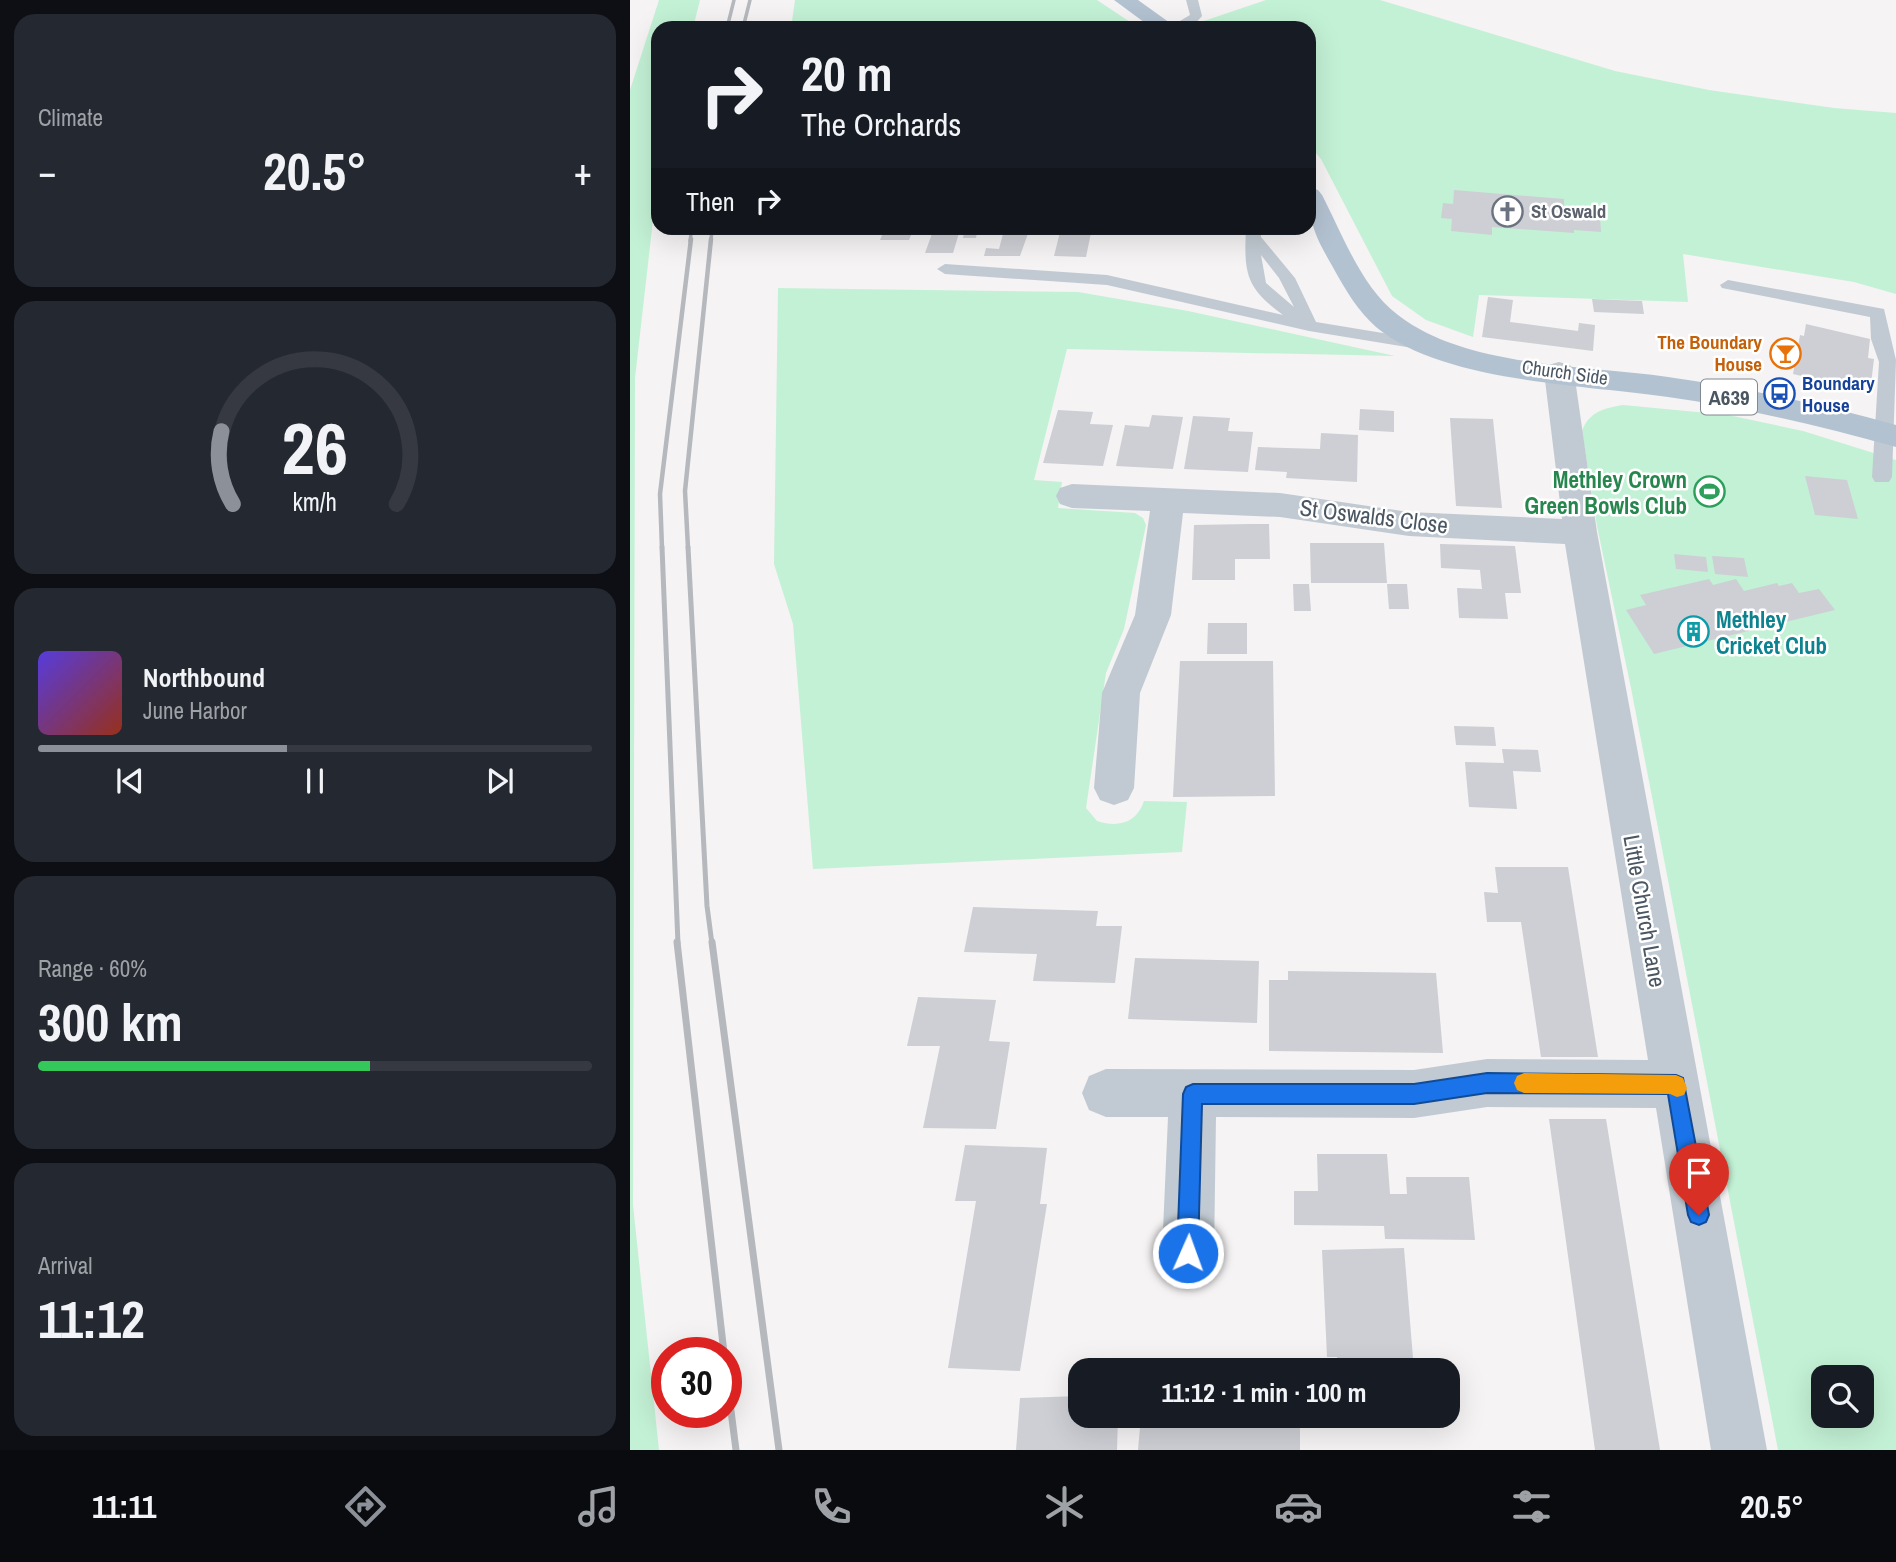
<!DOCTYPE html>
<meta charset="utf-8">
<style>
:root{--surface:#171b24;--page:#242831;--text:#f1f3f6;--muted:#9ea1a6;--line:#363941;--accent:#8c9099}
body{margin:0;font-family:"Archivo Narrow",sans-serif;background:var(--page);color:var(--text);height:100vh;display:flex;flex-direction:column;font-size:26px;white-space:nowrap}
*{box-sizing:border-box;margin:0}
p{font-size:23px;color:var(--muted)}
.icon{flex:none;width:38px;height:38px;fill:none;stroke:currentColor;stroke-width:2;stroke-linecap:round;stroke-linejoin:round}
.map{position:relative;flex:1;overflow:hidden}
.side{display:flex;flex-direction:column;gap:14px;padding:14px;background:#0d0f14;width:630px}
.side>*{flex:none}
.hud{position:absolute;left:21px;top:21px;width:665px;height:214px;border-radius:21px;box-shadow:0 7px 28px #0002;background:#171b24;color:var(--text);overflow:hidden}
.buttons{position:absolute;left:1181px;top:1365px;display:grid;gap:14px}
.buttons a{display:grid;place-items:center;width:63px;height:63px;border-radius:14px;background:var(--surface);box-shadow:0 7px 28px #0002;font-size:35px}
.speed{position:absolute;left:21px;top:1337px;display:flex;gap:14px;font-size:35px;font-weight:700;text-align:center}
.speed>*{display:grid;place-content:center;width:91px;height:91px;border-radius:50%;background:var(--surface);box-shadow:0 7px 28px #0002;line-height:1}
.speed .limit{border:10px solid #d22;background:#fff;color:#111}
.pin{position:absolute;display:grid;place-items:center;width:60px;height:60px;color:#fff;margin:-72px -30px;border-radius:50% 50% 50% 0;rotate:-45deg;box-shadow:0 0 7px #0007}
.pin .icon{rotate:45deg}
.me{position:absolute;width:77px;margin:-38px;rotate:2deg;stroke-linejoin:round;filter:drop-shadow(0 0 5px #0008)}
.turn{display:flex;align-items:center;gap:24px;height:147px;padding:0 35px;font-size:32px}
.turn .icon{width:91px;height:91px;stroke-width:2.5}
.turn b{display:block;font-size:49px;line-height:60px}
.then{display:flex;align-items:center;height:66px;padding:0 35px;background:#0003;gap:14px;font-size:26px}
.big{font-size:52px;font-weight:800;line-height:1.1}
.side .card{flex:1;display:flex;flex-direction:column;justify-content:center;gap:10px;min-width:0;padding:0 24px;border-radius:21px;background:var(--page)}
.side .dial{align-items:center;gap:0}
.dial svg{height:182px;overflow:visible;fill:none;stroke:var(--line);stroke-width:7;stroke-linecap:round;text-anchor:middle}
.dial text{fill:var(--text);stroke:none}
.song{display:flex;align-items:center;gap:21px}
.cover{width:84px;height:84px;border-radius:10px;background:linear-gradient(135deg,hsl(250 70% 55%),hsl(10 70% 35%))}
.played{height:7px;border-radius:4px;background:linear-gradient(90deg,var(--accent) 45%,var(--line) 45%)}
.keys{display:flex;justify-content:space-around;direction:ltr}
.heat{display:flex;justify-content:space-between;align-items:center;font-size:38px;direction:ltr}
.charge{height:10px;border-radius:5px;background:linear-gradient(90deg,#34c759 60%,var(--line) 0)}
.trip{position:absolute;left:438px;top:1358px;width:392px;height:70px;border-radius:21px;background:var(--surface);box-shadow:0 7px 28px #0002;font-weight:800;line-height:70px;text-align:center}
.tabs{display:flex;height:112px;justify-content:space-around;align-items:center;background:#090b0e;color:var(--muted)}
.tabs .icon{width:49px;height:49px}
.tabs .on{color:var(--accent)}
.tabs b{font-size:32px;color:var(--text)}
main{display:flex;flex:1;min-height:0}
.map>svg:first-child{display:block}
</style>
<main>
<section class="side">
<div class="card"><p>Climate</p>
<div class="heat"><a>−</a><b class="big">20.5°</b><a>+</a></div>
</div>
<div class="card dial"><svg viewBox="0 0 100 80">
<path d="M14 69A42 42 0 1 1 86 69"/>
<path d="M14 69A42 42 0 0 1 9 37" stroke="#8c9099"/>
<text x="50" y="56" font-size="32" font-weight="700">26</text>
<text x="50" y="72" font-size="11">km/h</text>
</svg></div>
<div class="card">
<div class="song"><i class="cover"></i><div><b>Northbound</b><p>June Harbor</p></div></div>
<div class="played"></div>
<div class="keys"><svg class="icon" aria-label="previous" viewBox="0 0 24 24"><path d="M18 5L8 12l10 7zM5 5v14"/></svg><svg class="icon" aria-label="pause" viewBox="0 0 24 24"><path d="M8 5v14M16 5v14"/></svg><svg class="icon" aria-label="next" viewBox="0 0 24 24"><path d="M6 5l10 7-10 7zM19 5v14"/></svg></div>
</div>
<div class="card"><p>Range · 60%</p><b class="big">300 km</b><div class="charge"></div></div>
<div class="card"><p>Arrival</p><b class="big">11:12</b></div>
</section>
<div class="map">
<svg width="1266" height="1450" viewBox="0 0 1266 1450">
<rect width="100%" height="100%" fill="#f5f3f3"/>
<path fill="#c3f1d5" fill-rule="evenodd" d="M29,0H70L63,28H28V176L5,378L3,1205L29,1450H0V90Z
M165,0H467L509,28H161Z
M636,0H750L985,71L1079,90L1204,108L1266,113V294L1224,282L1053,254L1058,302L849,295L843,337L796,320L762,296L691,159L679,145V28L559,26Z
M148,288L448,292L558,311L765,356L437,349L404,480L432,482L428,508L505,513L513,518L516,525L494,629L476,673L456,808L467,821C488,828 507,823 514,801L557,802L552,852L183,869L163,624L144,564Z
M993,405L1098,415L1173,431L1266,460V1450H1148L1001,688L967,526L952,431C959,412 974,408 993,405ZM1194,1377H1232V1416H1194Z"/>
<path fill="#cdcfd5" d="M824,190L934,199V209L970,215L971,232L944,230V233L862,227V235L821,231L822,219L811,218L813,203L823,204Z
M255,228H284L279,240H250Z
M304,228H400L390,256H354L356,248L369,249L373,234L347,233L346,238H333L334,233H329L323,253H295Z
M431,228H462L456,257L424,256Z
M858,297L883,300L880,322L948,331L949,323L965,325L963,351L852,337Z
M962,299L1012,301L1014,314L964,312Z
M1176,324L1240,339L1238,358L1244,359L1240,392L1163,374L1170,335L1174,336Z
M730,409L764,411V432L729,430Z
M428,410L463,412L460,424L483,425L473,466L413,463Z
M522,415L553,417L543,469L486,466L495,425L519,427Z
M563,416L600,418L598,431L623,432L618,472L554,469Z
M820,418L863,419L872,508L826,506Z
M691,433L728,435L727,482L656,478L657,472L625,470L628,447L690,449Z
M1175,476L1217,480L1228,519L1185,515Z
M620,524H639L640,559H605V580H562L564,525Z
M680,543H754L757,583H681Z
M810,544L885,546L891,593H875L878,619L829,618L827,588L852,589L850,570L811,568Z
M1044,554L1076,557L1078,572L1046,569Z
M1082,556L1114,558L1118,577L1085,574Z
M1079,579L1083,585L1106,579L1114,591L1147,583L1149,586L1162,583L1169,593L1189,589L1205,610L1024,654L996,610L1016,605L1010,595Z
M663,584H679L681,611H664Z
M757,584H777L779,609H759Z
M578,623H617V654H577Z
M550,661H643L645,796L543,797Z
M824,726L864,727L866,746L826,745Z
M872,749L908,750L911,772L883,771L887,809L839,807L835,762L874,763Z
M865,867H938L968,1057H911L891,922H857L854,892L868,893Z
M343,907L468,911L466,926H492L485,983L403,981L407,954L334,952Z
M505,958L629,961L627,1023L498,1019Z
M658,971L806,973L813,1053L639,1051V980H658Z
M288,997L366,1000L359,1041L380,1042L366,1129L293,1128L310,1046H277Z
M919,1119H976L1030,1450H965Z
M335,1145L417,1148L410,1204H417L390,1371L318,1368L346,1201H325Z
M687,1154H757L760,1194H777L776,1177H839L845,1240L755,1239L754,1226L664,1225V1191H688Z
M774,1248L784,1370H708L707,1357H697L692,1250Z
M450,1396V1416H488L487,1450H386L390,1398Z
M511,1416H613L670,1420V1450H508Z"/>
<g fill="none" stroke-linecap="round" stroke-linejoin="round">
<path fill="#c1cad2" fill-rule="evenodd" d="M556,0H568L572,16L563,26L538,28L560,15Z
M616,228H631V237L665,278L686,322L795,340L804,345L795,350L679,331L477,285L315,274L307,269L315,264L477,275L653,315C615,287 614,273 616,228ZM631,255L649,278L664,307L636,283Z
M1098,280L1254,309L1266,360L1262,477L1259,482H1245L1242,477L1249,362L1241,339L1240,317L1092,288L1090,285Z"/>
<path fill="#c1cad2" fill-rule="evenodd" d="M929,362L940,365L944,372L967,532L1137,1450H1081L1026,1108L857,1107L784,1118L586,1117L584,1253L576,1271L558,1279L540,1271L532,1253L538,1117H476L459,1110L452,1093L459,1076L476,1069L784,1070L857,1059L1018,1060L935,544L779,536L650,517L553,513L541,615L510,693L504,788L498,800L484,805L470,800L464,788L472,693L505,615L520,511L442,508L430,504L426,496L430,488L442,484L650,493L779,512L932,519L914,372L918,365Z"/>
<path fill="#b3c2d1" fill-rule="evenodd" d="M484,0H508L547,28H522Z
M679,187L688,190L692,195C713,235 731,287 768,315C836,368 956,365 1038,377C1115,388 1191,404 1266,425V447C1191,426 1115,408 1038,397C955,385 811,382 746,327C729,312 716,291 705,271C686,237 679,227 679,187Z"/>
<path stroke="#b5b8bd" stroke-width="3.5" d="M97,28L104,0
M113,28L120,0
M60,241L62,228
M81,241L82,228"/>
<path stroke="#b5b8bd" stroke-width="4.5" d="M32,548L30,494L61,239
M58,548L55,491L81,239"/>
<path stroke="#b5b8bd" stroke-width="5" d="M32,547L48,944
M58,547L77,906L82,944"/>
<path stroke="#b5b8bd" stroke-width="7" d="M47,942L94,1353
M82,942L149,1450
M96,1372L106,1450"/>
</g>
<path fill="#1a73e8" stroke="#114b97" stroke-width="2" d="M857,1073L1046,1075L1053,1078L1079,1215L1076,1222L1069,1225L1061,1222L1058,1215L1038,1094L857,1093L784,1104H572L568,1253L565,1261L558,1264L550,1261L547,1253L553,1094L556,1087L563,1084H784Z"/>
<path fill="#f59e0b" d="M894,1073L1046,1075L1053,1078L1057,1088L1054,1095L1047,1097L1040,1094L894,1093L887,1090L884,1083L887,1076Z"/>
<defs>
<symbol id="church-ring" viewBox="-11 -11 22 22"><circle r="9.5" fill="#fff" stroke="#6b7280" stroke-width="1.5"/><path d="M-1.2-6h2.4v3.5h3.3v2.4h-3.3V6h-2.4V-.1h-3.3v-2.4h3.3Z" fill="#6b7280"/></symbol>
<symbol id="bar-ring" viewBox="-11 -11 22 22"><circle r="9.5" fill="#fff" stroke="#e8710a" stroke-width="1.5"/><path d="M-6-5H6L.8 .8V4.5H3.5V6h-7V4.5H-.8V.8Z" fill="#e8710a"/></symbol>
<symbol id="bus-ring" viewBox="-11 -11 22 22"><circle r="9.5" fill="#fff" stroke="#1a4fb4" stroke-width="1.5"/><path d="M-5-6H5V4H4V6H2V4H-2V6H-4V4H-5ZM-3.5-4V0h7V-4ZM-3.5 1.2v1.5H-2V1.2ZM2 1.2v1.5H3.5V1.2Z" fill="#1a4fb4"/></symbol>
<symbol id="stadium-ring" viewBox="-11 -11 22 22"><circle r="9.5" fill="#fff" stroke="#2e9e5b" stroke-width="1.5"/><path d="M0-5a6.5 5 0 1 0 0 10a6.5 5 0 1 0 0-10ZM-3.5-1.8h7v3.6h-7Z" fill="#2e9e5b"/></symbol>
<symbol id="building-ring" viewBox="-11 -11 22 22"><circle r="9.5" fill="#fff" stroke="#0f9aa8" stroke-width="1.5"/><path d="M-4-6H4V6H1V3H-1V6H-4ZM-2.5-4.3h1.7v1.8h-1.7ZM.8-4.3h1.7v1.8H.8ZM-2.5-1h1.7V.8h-1.7ZM.8-1h1.7V.8H.8Z" fill="#0f9aa8"/></symbol>
</defs>
<g fill-rule="evenodd">
<use href="#church-ring" x="860" y="194" width="35" height="35"/>
<use href="#bar-ring" x="1138" y="336" width="35" height="35"/>
<use href="#bus-ring" x="1132" y="376" width="35" height="35"/>
<use href="#stadium-ring" x="1062" y="474" width="35" height="35"/>
<use href="#building-ring" x="1046" y="614" width="35" height="35"/>
</g>
<g text-anchor="middle" dominant-baseline="central" stroke-width="5" stroke-linejoin="round" paint-order="stroke">
<g font-size="19" font-weight="bold" fill="#5b616d" stroke="#fff" text-anchor="start">
<text x="901" y="211">St Oswald</text>
</g>
<g font-size="19" font-weight="bold" fill="#c56008" stroke="#fff" text-anchor="end">
<text x="1132" y="342">The Boundary<tspan x="1132" dy="22">House</tspan></text>
</g>
<g font-size="19" fill="#4a5661" stroke="#fff">
<text transform="translate(935 372) rotate(8)">Church Side</text>
</g>
<g font-size="19" font-weight="bold" fill="#164399" stroke="#fff" text-anchor="start">
<text x="1172" y="383">Boundary<tspan x="1172" dy="22">House</tspan></text>
</g>
<rect fill="#fff" stroke="#808990" stroke-width="2" x="1071" y="379.5" width="56" height="35" rx="5"/>
<g font-size="21" font-weight="bold" fill="#4a5661">
<text x="1099" y="397">A639</text>
</g>
<g font-size="23" font-weight="bold" fill="#27864d" stroke="#fff" text-anchor="end">
<text x="1057" y="479">Methley Crown<tspan x="1057" dy="26">Green Bowls Club</tspan></text>
</g>
<g font-size="23" fill="#4a5661" stroke="#fff">
<text transform="translate(744 516) rotate(7)">St Oswalds Close</text>
<text transform="translate(1015 911) rotate(80)">Little Church Lane</text>
</g>
<g font-size="23" font-weight="bold" fill="#0d838f" stroke="#fff" text-anchor="start">
<text x="1086" y="619">Methley<tspan x="1086" dy="26">Cricket Club</tspan></text>
</g>
</g>
</svg>
<div class="buttons">
<a><svg class="icon" aria-label="search" viewBox="0 0 24 24"><circle cx="10" cy="10" r="6"/><path d="M15 15l6 6"/></svg></a>
</div>
<div class="speed"><div class="limit">30</div></div>
<div class="pin" style="left:1069px;top:1215px;background:#d93025"><svg class="icon" aria-label="arrive" viewBox="0 0 24 24"><path d="M6 21V4h12l-3 4 3 4H6"/></svg></div>
<svg class="me" style="left:558px;top:1253px" viewBox="-20 -20 40 40"><circle r="17" fill="#1a73e8" stroke="#fff" stroke-width="3"/><path d="M0-11L8 9 0 5-8 9z" fill="#fff"/></svg>
<div class="trip">11:12 · 1 min · 100 m</div>
<div class="hud">
<div class="turn"><svg class="icon" aria-label="right" viewBox="0 0 24 24"><path d="M7 20v-9h11M14 6l5 5-5 5"/></svg><div><b>20 m</b>The Orchards</div></div>
<div class="then">Then<svg class="icon" aria-label="right" viewBox="0 0 24 24"><path d="M7 20v-9h11M14 6l5 5-5 5"/></svg></div>
</div>
</div>
</main>
<nav class="tabs">
<b>11:11</b>
<svg class="icon on" aria-label="directions" viewBox="0 0 24 24"><path d="M12 3l9 9-9 9-9-9zM9 14v-3h6M13 9l2 2-2 2"/></svg>
<svg class="icon" aria-label="music" viewBox="0 0 24 24"><path d="M9 18V5l10-2v13"/><circle cx="6" cy="18" r="3"/><circle cx="16" cy="16" r="3"/></svg>
<svg class="icon" aria-label="phone" viewBox="0 0 24 24"><path d="M5 4h4l2 5-3 2q2 4 5 5l2-3 5 2v4C11 20 4 13 5 4z"/></svg>
<svg class="icon" aria-label="climate" viewBox="0 0 24 24"><path d="M12 3v18M4 7l16 10M4 17L20 7"/></svg>
<svg class="icon" aria-label="car" viewBox="0 0 24 24"><path d="M5 17H2v-5l4-1 3-4h7l3 4 3 1v5h-3M9 17h6M6 11h13"/><circle cx="7" cy="17" r="2"/><circle cx="17" cy="17" r="2"/></svg>
<svg class="icon" aria-label="filters" viewBox="0 0 24 24"><path d="M4 7h16M4 17h16"/><circle cx="9" cy="7" r="2"/><circle cx="15" cy="17" r="2"/></svg>
<b>20.5°</b>
</nav>
